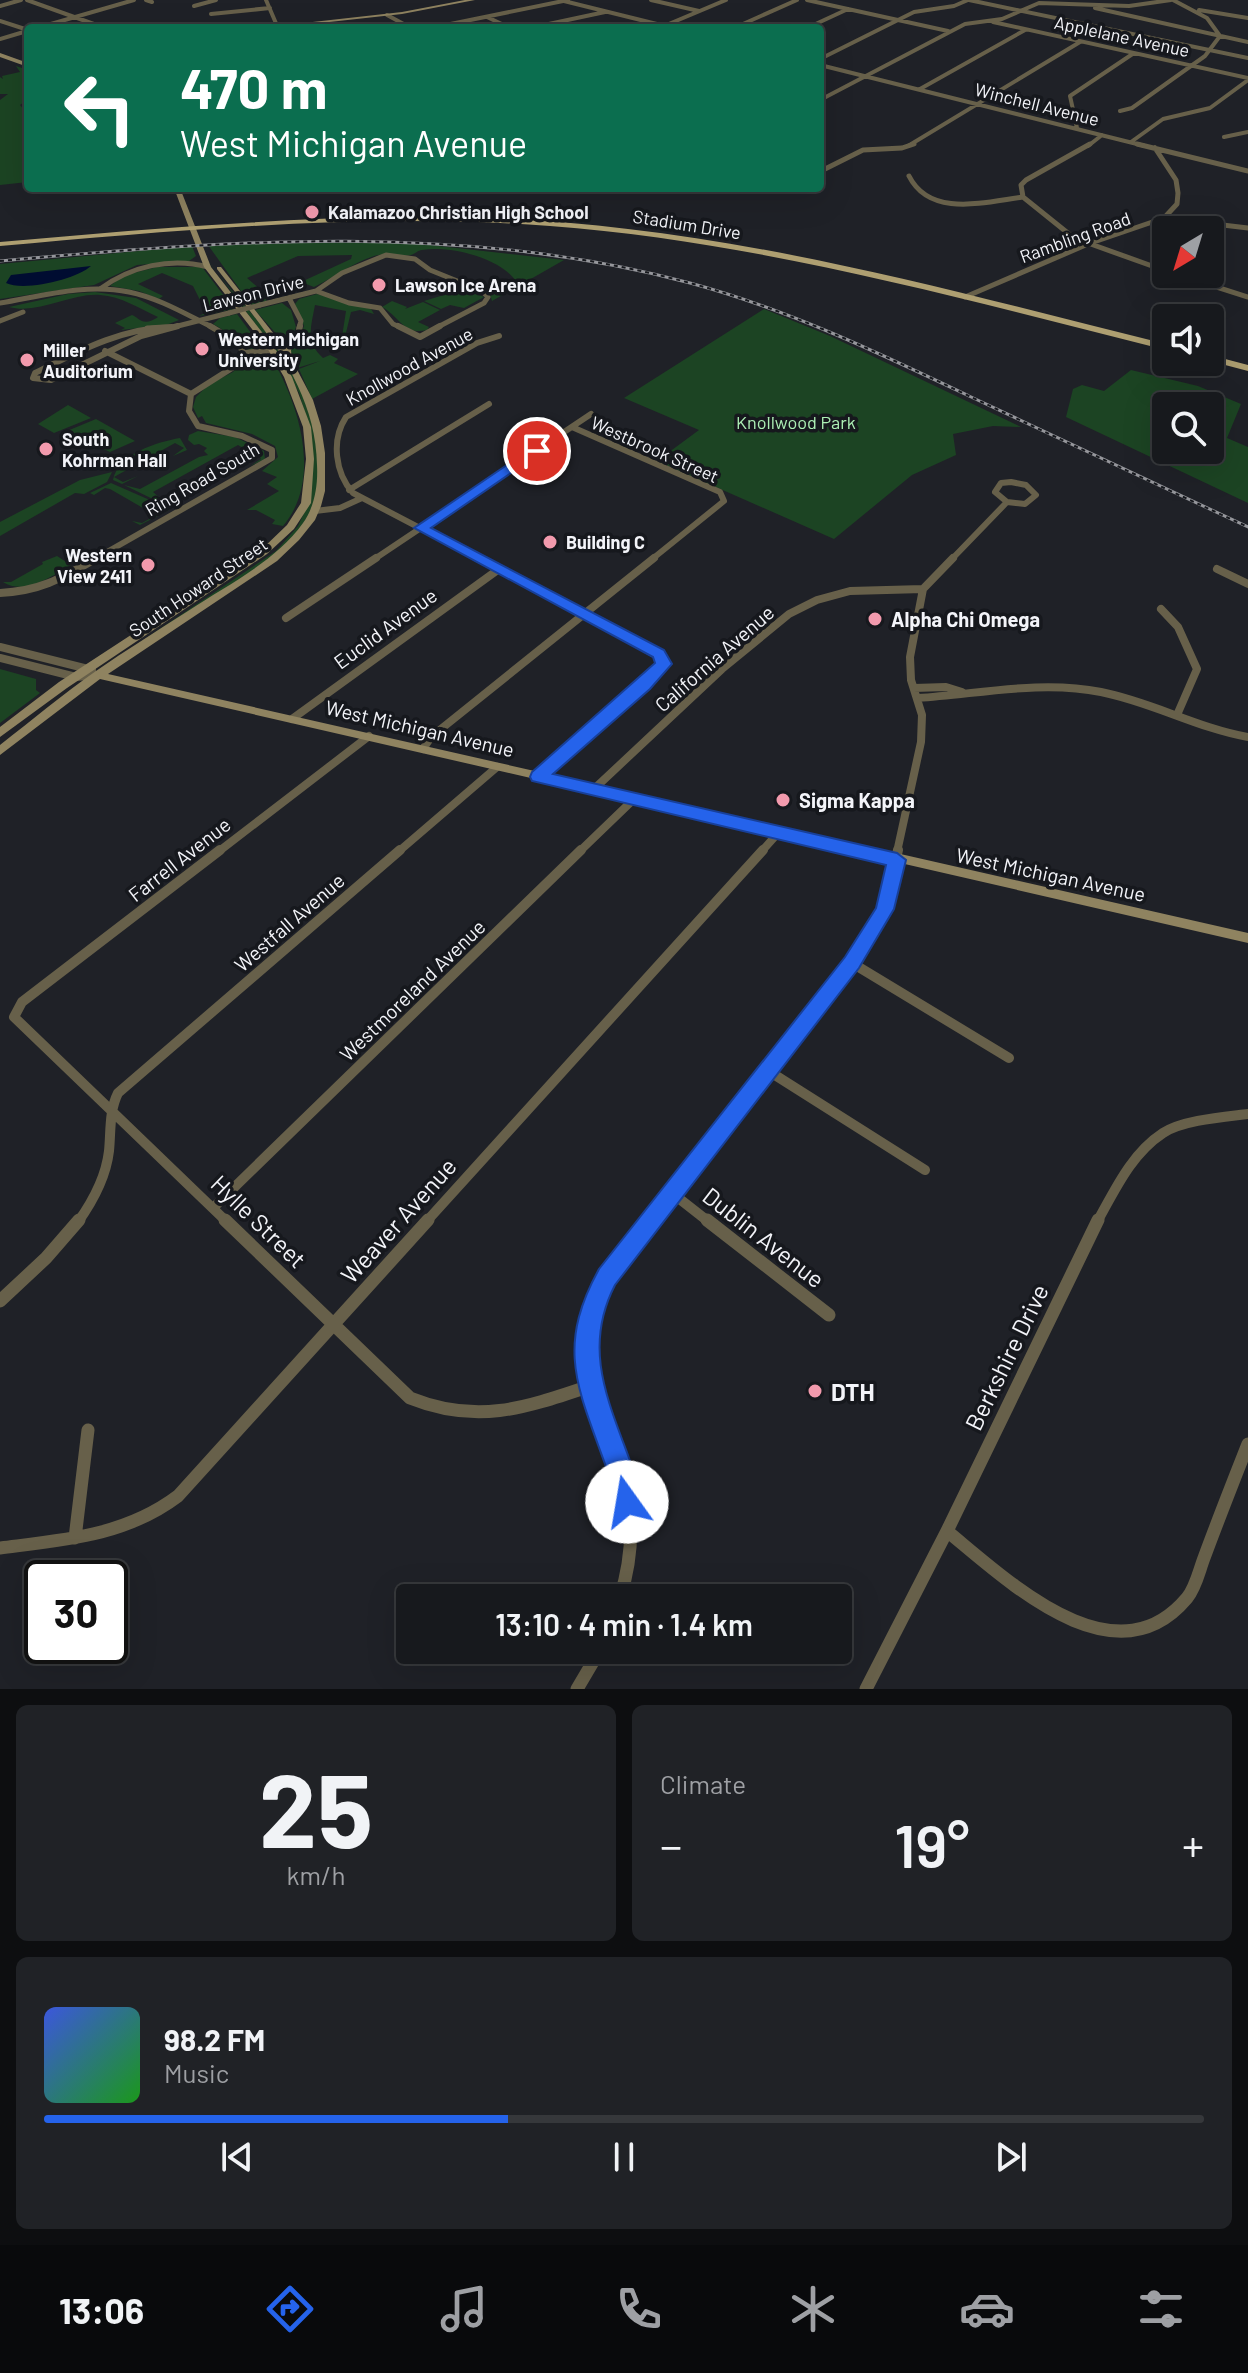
<!DOCTYPE html>
<meta charset="utf-8">
<style>
:root{--surface:#17191d;--page:#202226;--text:#f1f3f6;--muted:#9ea0a4;--line:#36383b;--accent:#2563eb}
body{margin:0;font-family:Barlow,sans-serif;background:var(--page);color:var(--text);height:100vh;display:flex;flex-direction:column;font-size:30px;white-space:nowrap}
*{box-sizing:border-box;margin:0}
p{font-size:26px;color:var(--muted)}
.icon{flex:none;width:44px;height:44px;fill:none;stroke:currentColor;stroke-width:2;stroke-linecap:round;stroke-linejoin:round}
.map{position:relative;height:1689px;overflow:hidden}
.sheet{display:flex;flex-direction:column;gap:16px;padding:16px;background:#0d0e10;flex:1}
.sheet>*{flex:none}
.top-card{position:absolute;left:24px;top:24px;width:800px;height:168px;border-radius:8px;box-shadow:0 8px 32px #0002,0 0 0 2px var(--line);background:#0b6e4f;color:#fff;overflow:hidden}
.needle{width:52px;rotate:218deg}
.controls{position:absolute;left:1152px;top:216px;display:grid;gap:16px}
.controls a{display:grid;place-items:center;width:72px;height:72px;border-radius:8px;background:var(--surface);box-shadow:0 8px 32px #0002,0 0 0 2px var(--line);font-size:40px}
.speed{position:absolute;left:24px;top:1560px;display:flex;gap:16px;font-size:40px;font-weight:700;text-align:center}
.speed>*{display:grid;place-content:center;width:104px;height:104px;border-radius:50%;background:var(--surface);box-shadow:0 8px 32px #0002,0 0 0 2px var(--line);line-height:1}
.speed .limit{border:4px solid #111;border-radius:12px;background:#fff;color:#111}
.pin{position:absolute;display:grid;place-items:center;width:68px;height:68px;color:#fff;margin:-34px;border:4px solid #fff;border-radius:50%;box-shadow:0 2px 8px #0007}
.me{position:absolute;width:88px;margin:-44px;rotate:347deg;stroke-linejoin:round;filter:drop-shadow(0 0 6px #0008)}
.turn{display:flex;align-items:center;gap:28px;height:168px;padding:0 24px;font-size:36px}
.turn .icon{width:104px;height:104px;stroke-width:2.5}
.turn b{display:block;font-size:56px;line-height:68px}
.big{font-size:60px;font-weight:600;line-height:1.1}
.sheet .tile{flex:1;display:flex;flex-direction:column;justify-content:center;gap:12px;min-width:0;padding:0 28px;border-radius:12px;background:var(--page)}
.sheet .dial{align-items:center;gap:0}
.dial b{font-size:104px;line-height:1}
.song{display:flex;align-items:center;gap:24px}
.cover{width:96px;height:96px;border-radius:12px;background:linear-gradient(135deg,hsl(230 70% 55%),hsl(120 70% 35%))}
.played{height:8px;border-radius:4px;background:linear-gradient(90deg,var(--accent) 40%,var(--line) 40%)}
.keys{display:flex;justify-content:space-around;direction:ltr}
.heat{display:flex;justify-content:space-between;align-items:center;font-size:44px;direction:ltr}
.sheet .tiles{flex:1;display:grid;gap:16px;grid-template-columns:1fr 1fr}
.tile:last-child{grid-column:span 2}
.trip{position:absolute;left:396px;top:1584px;width:456px;height:80px;border-radius:8px;background:var(--surface);box-shadow:0 8px 32px #0002,0 0 0 2px var(--line);font-weight:600;line-height:80px;text-align:center}
.tabs{display:flex;height:128px;justify-content:space-around;align-items:center;background:#090a0c;color:var(--muted)}
.tabs .icon{width:56px;height:56px}
.tabs .active{color:var(--accent)}
.tabs b{font-size:36px;color:var(--text)}
.map>svg:first-child{display:block}
</style>
<div class="map">
<svg width="1248" height="1689" viewBox="0 0 1248 1689">
<rect width="100%" height="100%" fill="#1f2127"/>
<path fill="#1c4423" fill-rule="evenodd" d="M16,66L28,70V99L20,105L28,114V182L0,185V100L8,94H0V77L3,79L2,76L20,72Z
M394,241L564,260L492,301L490,294H497L517,283C503,259 452,245 422,250C418,250 415,254 411,255C399,257 387,252 374,256C352,263 334,278 314,287L301,282L351,259L352,255L298,256L247,278L268,296L266,301L251,305L208,245Z
M192,246L196,256L189,261L137,265L94,285L0,299V264Z
M208,260C231,293 262,321 283,356C309,398 334,472 306,519C277,568 167,626 115,659L276,551L298,526L311,498L310,430L299,393L277,353Z
M157,267H202L234,309L199,316L211,310L203,306L193,286L162,273L138,284L163,296L159,299L139,291L110,286L122,276Z
M460,286L484,297L464,308L450,305L441,309L424,301L457,291Z
M95,292L136,298L179,320L166,325L121,330L125,328L115,323L132,315C139,317 142,328 158,317C140,309 121,296 100,295C70,293 38,315 9,307L68,294Z
M317,294L371,309L374,314L360,310L351,312L345,337H342L346,311L315,305C311,327 305,342 323,358L330,355L338,359L334,363L358,374L312,399L299,369L320,361L297,368L290,349L300,337L304,326L295,304L299,299Z
M392,301L407,307L405,309L423,302L440,310L418,322L429,327L427,330C404,336 399,316 382,307Z
M282,303L291,310L296,327L292,336L280,338L255,310Z
M764,309L830,336L1021,427L993,426L953,434L956,455L912,475L834,539L657,461L699,430L624,398Z
M237,314L262,348L248,350L239,339L213,324L220,318Z
M262,353L270,355C299,403 323,479 283,526L272,524L275,520L256,510H247L279,491L267,484L277,477L262,471L278,457L275,446L252,434L206,423L202,416L198,418L193,407L196,397L208,385L233,372L249,355Z
M1131,370L1198,386L1241,404L1227,438L1248,447V503L1066,417L1073,389L1082,385L1104,391ZM1210,406V450H1166V406Z
M68,405L91,418L54,433L38,424Z
M96,419L135,441L110,452L67,431Z
M198,431L235,437L264,451L265,459L250,466L261,459L259,456L262,454L251,450L236,458L247,450L238,445L153,492L161,499L178,492L159,502L124,485L140,489L199,457L208,455L204,451L207,448L199,444L194,445L188,440L189,435Z
M180,438L187,450L173,456L184,448L175,443L114,477L123,482L138,476L122,484L113,480C118,454 157,442 180,438Z
M112,472L107,482L84,494L75,493L0,536V522L80,480Z
M111,483L168,508L169,510L140,525L132,521L142,523L153,517L150,512L110,489L105,488L94,495L90,493Z
M57,556L71,565C52,576 25,596 3,582H11L43,564L42,562Z
M0,669L36,679V690L40,693L0,723Z"/>
<path fill="#000c31" d="M91,266C77,279 24,292 6,283L11,275Z"/>
<g fill="none" stroke-linecap="round" stroke-linejoin="round">
<path stroke="#67604a" stroke-width="4" d="M27,0L105,28
M146,0L152,2
M266,0L278,28
M651,0L699,11
M807,0L948,31
M969,0L1248,58
M564,1L673,28
M0,6L21,0
M194,6L216,0
M1095,8L1248,42
M1199,10L1248,18
M211,14L270,8
M387,15L411,28
M487,17L510,28
M0,21L28,30
M993,22L1248,78
M664,26L726,0
M37,28L134,0
M431,28L568,0
M530,28L605,12
M630,28L650,24
M734,28L797,0
M807,28L848,9
M0,39L27,31
M820,59L914,12L954,6L968,0
M820,65L1145,146
M920,89L1025,30
M820,100L965,24L1002,19L1039,3L1129,6L1171,0
M1120,111L1132,108L1205,56L1220,36L1207,18L1173,0
M1077,128L1070,96L1134,53
M1224,137L1248,132
M1131,142L1163,119L1210,108L1248,80
M908,146L1080,42
M1088,146L1102,135"/>
<path stroke="#67604a" stroke-width="5" d="M1090,144L1026,180L1021,185L1023,197L1074,238L1166,271
M1137,144L1248,171
M825,169L863,150L902,148L914,144
M909,176C930,218 985,202 1023,197
M1164,218L1248,228
M1176,274L1248,297
M100,289C131,266 171,257 208,267
M316,291L349,303L380,308L393,324L402,328
M316,291L342,273L386,255L415,259L430,270L482,291L488,297L484,303L436,328
M965,297L1088,244L1164,218L1177,204L1178,193L1176,180L1155,148
M289,298L301,321L299,328
M0,303C42,296 86,283 129,292C159,298 187,315 214,328
M260,305L316,291
M0,321L23,312
M147,328L172,327
M170,328L229,313"/>
<path stroke="#67604a" stroke-width="6" d="M210,326L239,343L243,353
M398,326L420,337L440,326
M172,327C121,328 79,351 35,373L33,378L51,380L141,336L178,326
M298,335L300,326
M105,351L191,394
M243,353L272,350
M572,427L720,492L724,501L651,560
M1011,482L1026,485L1036,495L1025,504L1007,502L995,492L1001,483Z
M349,490L489,404
M315,511L340,508L362,498
M93,560L272,458V450L242,436L198,426L189,411L191,394L232,368L243,353
M373,560L591,414
M481,560L353,493C335,473 331,440 346,417L477,343L499,336
M951,560L1007,502"/>
<path stroke="#67604a" stroke-width="8" d="M477,558L584,613L663,659C661,680 561,758 539,777
M1217,569L1248,584
M0,593C41,591 62,578 97,558
M1161,609L1178,627L1197,669L1177,715
M286,618L376,558
M0,647L92,670
M0,658L76,677L98,675
M914,688L946,687L962,692
M918,698C979,694 1041,680 1101,692C1152,702 1197,728 1248,737
M292,719L499,569
M423,749L431,737L654,558
M594,789L722,669L789,614L817,600L850,591L923,589
M218,852L369,736
M398,852L497,767
M579,852L634,799
M761,852L778,833
M897,852L921,742L922,715L911,680L910,657L923,589L953,558"/>
<path stroke="#67604a" stroke-width="10" d="M220,850L22,1002L14,1017L227,1222
M852,963L1009,1058
M767,1070L925,1170
M672,1193L709,1222
M214,1207L581,850
M78,1222C93,1201 106,1177 109,1151C111,1131 109,1111 118,1093L400,850
M426,1222L763,850
M650,1222L852,963L885,909L898,850
M1097,1222C1115,1190 1131,1154 1163,1133C1183,1120 1224,1117 1248,1114"/>
<path stroke="#67604a" stroke-width="13" d="M225,1220L410,1398C477,1425 525,1408 590,1386
M707,1220L829,1315
M0,1301L46,1258L79,1220
M947,1531C1008,1581 1115,1684 1187,1598C1196,1587 1199,1571 1204,1558C1218,1520 1233,1482 1248,1444
M75,1538L88,1430
M0,1548C64,1540 125,1536 178,1496L428,1220
M620,1598C632,1559 635,1517 623,1477C608,1425 570,1367 590,1311C601,1277 629,1248 651,1220
M577,1689L600,1650
M866,1689L947,1531L1098,1220"/>
<path fill="#8f8360" fill-rule="evenodd" d="M465,0H475L402,14L275,28H259L402,12Z
M0,53L28,63V67L0,57Z
M174,188H180L211,267L276,350L292,377L311,427L314,459L311,503L294,529L267,554L67,688L0,737V727L59,682L261,550L287,525L301,503L306,459L303,427L284,377L269,351L204,267Z
M217,267H221L285,348L295,333L302,335L291,350L292,360L313,400L321,426L325,453V491L321,506L315,520L299,540L277,561L108,674L1248,933V943L100,679L0,755V745C32,720 63,694 96,671C126,650 157,631 188,611C227,585 275,562 303,523C315,506 318,485 317,465C316,387 263,328 217,269Z"/>
<path fill="#ae9f71" fill-rule="evenodd" d="M392,216C471,217 549,219 628,229C810,250 988,300 1166,344V350C963,299 760,242 550,226C367,212 182,230 0,246V242C131,230 261,220 392,216Z
M1210,355L1248,365V371L1210,361Z"/>
<defs>
<path id="rail" d="M0,261C231,240 463,222 690,283C787,309 879,353 969,396C1062,440 1155,484 1248,527"/>
</defs>
<use href="#rail" stroke="#95969b" stroke-width="3"/>
<use href="#rail" stroke="#16181d" stroke-width="2" stroke-dasharray="4" stroke-linecap="butt"/>
<path stroke="#67604a" stroke-width="5" d="M229,313L260,305"/>
</g>
<path fill="#2563eb" stroke="#184099" stroke-width="2" d="M532,448L543,451L431,528L664,650L672,664L650,689L553,774L897,853L906,860L894,909L859,968L615,1285C583,1347 607,1398 629,1458C635,1475 644,1494 637,1512L627,1516L618,1512C612,1497 610,1480 605,1464C577,1386 556,1347 599,1269L845,957L876,908L886,865L532,781L530,777L532,772L655,663L653,657L414,528Z"/>
<g fill="#f29aad" stroke="#16181d" stroke-width="3">
<circle cx="312" cy="212" r="8"/>
<circle cx="379" cy="285" r="8"/>
<circle cx="202" cy="349" r="8"/>
<circle cx="27" cy="360" r="8"/>
<circle cx="46" cy="449" r="8"/>
<circle cx="550" cy="542" r="8"/>
<circle cx="148" cy="565" r="8"/>
<circle cx="875" cy="619" r="8"/>
<circle cx="783" cy="800" r="8"/>
<circle cx="815" cy="1391" r="8"/>
</g>
<g text-anchor="middle" dominant-baseline="central" stroke-width="7" stroke-linejoin="round" paint-order="stroke">
<g font-size="18" fill="#f3f4f9" stroke="#16181d">
<text transform="translate(1122 36) rotate(12)">Applelane Avenue</text>
<text transform="translate(1037 104) rotate(14)">Winchell Avenue</text>
<text transform="translate(687 224) rotate(9)">Stadium Drive</text>
<text transform="translate(1075 237) rotate(-20)">Rambling Road</text>
<text transform="translate(253 293) rotate(-14)">Lawson Drive</text>
<text transform="translate(409 366) rotate(-29)">Knollwood Avenue</text>
<text transform="translate(655 449) rotate(24)">Westbrook Street</text>
<text transform="translate(202 479) rotate(-30)">Ring Road South</text>
<text transform="translate(198 587) rotate(-34)">South Howard Street</text>
</g>
<g font-size="18" font-weight="bold" fill="#f3f4f9" stroke="#16181d" text-anchor="start">
<text x="328" y="212">Kalamazoo Christian High School</text>
<text x="395" y="285">Lawson Ice Arena</text>
<text x="218" y="339">Western Michigan<tspan x="218" dy="21">University</tspan></text>
<text x="43" y="350">Miller<tspan x="43" dy="21">Auditorium</tspan></text>
<text x="62" y="439">South<tspan x="62" dy="21">Kohrman Hall</tspan></text>
<text x="566" y="542">Building C</text>
<text x="132" y="555" text-anchor="end">Western<tspan x="132" dy="21">View 2411</tspan></text>
</g>
<g font-size="18" fill="#adf0b5" stroke="#16181d">
<text x="796" y="422">Knollwood Park</text>
</g>
<g font-size="20" font-weight="bold" fill="#f3f4f9" stroke="#16181d" text-anchor="start">
<text x="891" y="619">Alpha Chi Omega</text>
<text x="799" y="800">Sigma Kappa</text>
</g>
<g font-size="20" fill="#f3f4f9" stroke="#16181d">
<text transform="translate(385 628) rotate(-36)">Euclid Avenue</text>
<text transform="translate(714 658) rotate(-41)">California Avenue</text>
<text transform="translate(420 728) rotate(13)">West Michigan Avenue</text>
<text transform="translate(179 859) rotate(-38)">Farrell Avenue</text>
<text transform="translate(1051 874) rotate(12)">West Michigan Avenue</text>
<text transform="translate(289 922) rotate(-41)">Westfall Avenue</text>
<text transform="translate(412 990) rotate(-44)">Westmoreland Avenue</text>
</g>
<g font-size="24" fill="#f3f4f9" stroke="#16181d">
<text transform="translate(398 1220) rotate(-48)">Weaver Avenue</text>
<text transform="translate(259 1221) rotate(44)">Hylle Street</text>
<text transform="translate(764 1237) rotate(38)">Dublin Avenue</text>
<text transform="translate(1006 1357) rotate(-64)">Berkshire Drive</text>
</g>
<g font-size="24" font-weight="bold" fill="#f3f4f9" stroke="#16181d" text-anchor="start">
<text x="831" y="1391">DTH</text>
</g>
</g>
</svg>
<div class="controls">
<a><svg class="needle" viewBox="-14 -14 28 28"><path d="M0-13l5 13h-10z" fill="#e53935"/><path d="M0 13l5-13h-10z" fill="#9ea0a4"/></svg></a>
<a><svg class="icon" aria-label="sound" viewBox="0 0 24 24"><path d="M4 9h4l5-4v14l-5-4H4zM17 9q2 3 0 6"/></svg></a>
<a><svg class="icon" aria-label="search" viewBox="0 0 24 24"><circle cx="10" cy="10" r="6"/><path d="M15 15l6 6"/></svg></a>
</div>
<div class="speed"><div class="limit">30</div></div>
<div class="pin" style="left:537px;top:451px;background:#d93025"><svg class="icon" aria-label="arrive" viewBox="0 0 24 24"><path d="M6 21V4h12l-3 4 3 4H6"/></svg></div>
<svg class="me" style="left:627px;top:1502px" viewBox="-20 -20 40 40"><circle r="19" fill="#fff"/><path d="M0-13L10 11 0 6-10 11z" fill="#2563eb"/></svg>
<div class="trip">13:10 · 4 min · 1.4 km</div>
<div class="top-card">
<div class="turn"><svg class="icon" aria-label="left" viewBox="0 0 24 24"><path d="M17 20v-9H6M10 6l-5 5 5 5"/></svg><div><b>470 m</b>West Michigan Avenue</div></div>
</div>
</div>
<section class="sheet">
<div class="tiles">
<div class="tile dial"><b>25</b><p>km/h</p></div>
<div class="tile"><p>Climate</p>
<div class="heat"><a>−</a><b class="big">19°</b><a>+</a></div>
</div>
<div class="tile">
<div class="song"><i class="cover"></i><div><b>98.2 FM</b><p>Music</p></div></div>
<div class="played"></div>
<div class="keys"><svg class="icon" aria-label="previous" viewBox="0 0 24 24"><path d="M18 5L8 12l10 7zM5 5v14"/></svg><svg class="icon" aria-label="pause" viewBox="0 0 24 24"><path d="M8 5v14M16 5v14"/></svg><svg class="icon" aria-label="next" viewBox="0 0 24 24"><path d="M6 5l10 7-10 7zM19 5v14"/></svg></div>
</div>
</div>
</section>
<nav class="tabs">
<b>13:06</b>
<svg class="icon active" aria-label="directions" viewBox="0 0 24 24"><path d="M12 3l9 9-9 9-9-9zM9 14v-3h6M13 9l2 2-2 2"/></svg>
<svg class="icon" aria-label="music" viewBox="0 0 24 24"><path d="M9 18V5l10-2v13"/><circle cx="6" cy="18" r="3"/><circle cx="16" cy="16" r="3"/></svg>
<svg class="icon" aria-label="phone" viewBox="0 0 24 24"><path d="M5 4h4l2 5-3 2q2 4 5 5l2-3 5 2v4C11 20 4 13 5 4z"/></svg>
<svg class="icon" aria-label="climate" viewBox="0 0 24 24"><path d="M12 3v18M4 7l16 10M4 17L20 7"/></svg>
<svg class="icon" aria-label="car" viewBox="0 0 24 24"><path d="M5 17H2v-5l4-1 3-4h7l3 4 3 1v5h-3M9 17h6M6 11h13"/><circle cx="7" cy="17" r="2"/><circle cx="17" cy="17" r="2"/></svg>
<svg class="icon" aria-label="filters" viewBox="0 0 24 24"><path d="M4 7h16M4 17h16"/><circle cx="9" cy="7" r="2"/><circle cx="15" cy="17" r="2"/></svg>
</nav>
